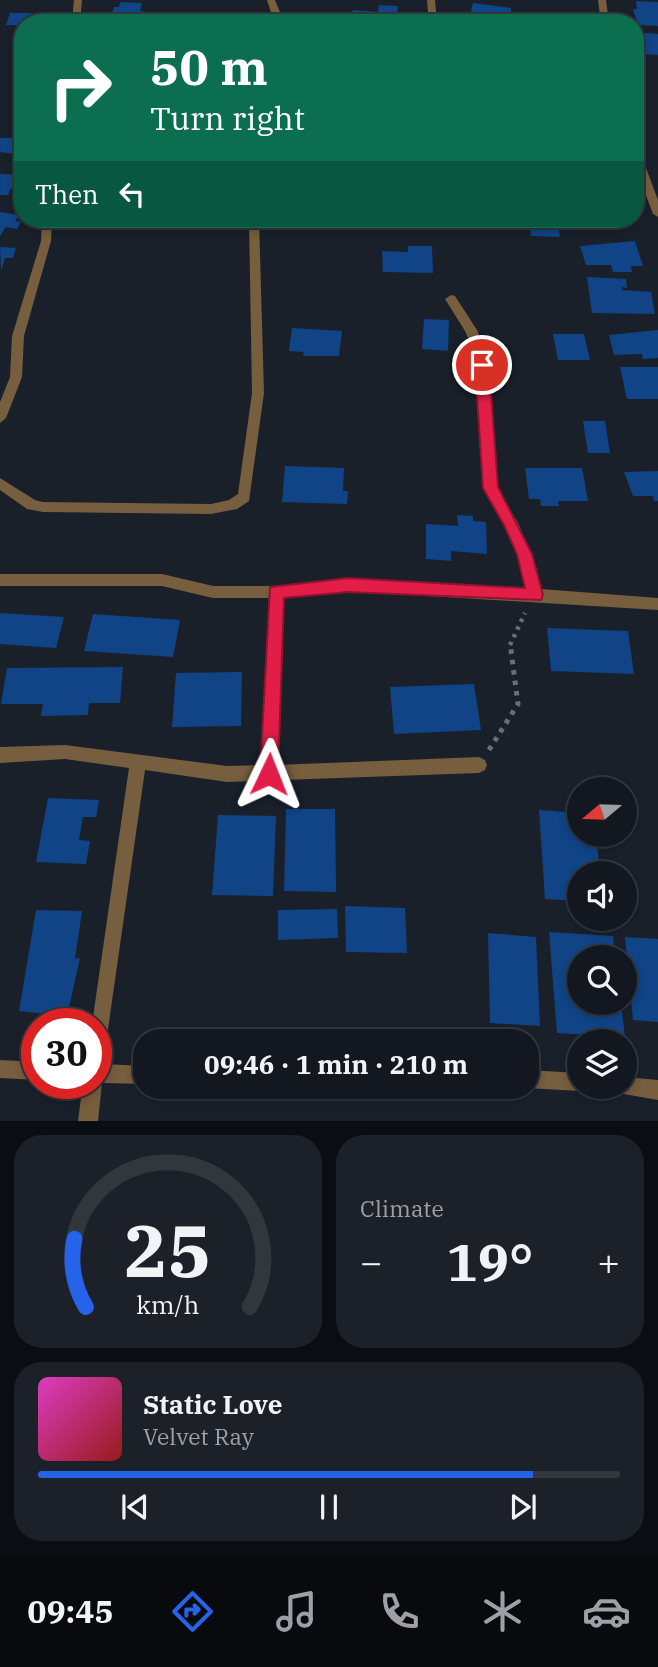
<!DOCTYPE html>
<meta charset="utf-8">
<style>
:root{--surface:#131820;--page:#1c2129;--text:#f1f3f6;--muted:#9da0a5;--line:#32373e;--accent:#2563eb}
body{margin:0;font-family:"IBM Plex Serif",serif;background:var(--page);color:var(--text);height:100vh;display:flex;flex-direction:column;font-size:26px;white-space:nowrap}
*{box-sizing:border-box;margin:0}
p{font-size:23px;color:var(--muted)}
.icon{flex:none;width:38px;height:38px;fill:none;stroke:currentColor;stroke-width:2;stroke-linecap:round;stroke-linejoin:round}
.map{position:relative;height:1121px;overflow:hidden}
.panel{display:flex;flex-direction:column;gap:14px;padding:14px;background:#0a0d12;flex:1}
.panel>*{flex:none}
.guide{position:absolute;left:14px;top:14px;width:630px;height:214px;border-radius:28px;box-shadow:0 4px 10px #0003,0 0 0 2px var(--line);background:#0b6e4f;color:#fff;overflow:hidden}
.needle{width:46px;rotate:251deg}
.fabs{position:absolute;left:567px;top:777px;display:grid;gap:14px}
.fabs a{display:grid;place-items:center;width:70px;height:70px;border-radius:50%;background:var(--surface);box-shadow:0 4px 10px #0003,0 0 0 2px var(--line);font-size:35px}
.speed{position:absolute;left:21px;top:1008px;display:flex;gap:14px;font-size:35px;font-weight:700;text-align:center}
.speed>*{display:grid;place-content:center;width:91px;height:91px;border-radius:50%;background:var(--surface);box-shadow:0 4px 10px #0003,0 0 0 2px var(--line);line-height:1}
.speed .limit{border:10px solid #d22;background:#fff;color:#111}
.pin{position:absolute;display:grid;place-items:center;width:60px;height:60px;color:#fff;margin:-30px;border:4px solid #fff;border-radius:50%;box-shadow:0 2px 7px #0007}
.me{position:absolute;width:77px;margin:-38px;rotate:2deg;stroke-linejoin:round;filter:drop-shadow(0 0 5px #0008)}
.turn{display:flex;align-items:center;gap:24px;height:147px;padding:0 21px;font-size:32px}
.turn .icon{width:91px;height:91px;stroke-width:2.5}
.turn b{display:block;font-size:49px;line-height:60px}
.then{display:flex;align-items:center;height:66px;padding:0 21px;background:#0003;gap:14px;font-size:26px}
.big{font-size:52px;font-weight:700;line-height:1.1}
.panel .tile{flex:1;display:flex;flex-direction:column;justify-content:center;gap:10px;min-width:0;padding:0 24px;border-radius:28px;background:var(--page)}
.panel .dial{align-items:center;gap:0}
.dial svg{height:182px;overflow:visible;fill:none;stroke:var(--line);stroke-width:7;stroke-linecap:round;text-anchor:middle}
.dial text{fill:var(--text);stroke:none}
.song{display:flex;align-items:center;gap:21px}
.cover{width:84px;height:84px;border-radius:10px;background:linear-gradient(135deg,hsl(310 70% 55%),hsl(0 70% 35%))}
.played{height:7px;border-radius:4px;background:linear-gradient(90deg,var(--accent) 85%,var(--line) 85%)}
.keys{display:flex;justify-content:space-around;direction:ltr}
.heat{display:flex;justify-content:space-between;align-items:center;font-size:38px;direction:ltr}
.panel .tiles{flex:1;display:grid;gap:14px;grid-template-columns:1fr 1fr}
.tile:last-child{grid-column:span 2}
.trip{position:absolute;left:133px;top:1029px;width:406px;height:70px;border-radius:28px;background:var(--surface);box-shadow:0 4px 10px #0003,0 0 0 2px var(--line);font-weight:700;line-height:70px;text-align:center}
.tab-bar{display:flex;height:112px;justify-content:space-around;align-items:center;background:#080a0d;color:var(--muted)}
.tab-bar .icon{width:49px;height:49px}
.tab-bar .current{color:var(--accent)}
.tab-bar b{font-size:32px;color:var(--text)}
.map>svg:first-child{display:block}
</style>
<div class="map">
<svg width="658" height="1121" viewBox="0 0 658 1121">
<rect width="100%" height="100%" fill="#19202a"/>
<path fill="#104487" d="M636,1L658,2V26L638,25L633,9H637Z
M120,2L142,3L140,11L146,12L144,17H139L137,23L110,20L114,7H119Z
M473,3L511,8V18L475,19L470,17Z
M379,5L398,6L396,23L351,21L353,10L378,12Z
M10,13H32L29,21L23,25H6Z
M635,32L658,34V55L638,54Z
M0,138H23V155L0,152Z
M0,174L23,175V189L11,188L8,195H0Z
M0,212L19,215L15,221L21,222L17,229L6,227L0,236Z
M535,219H557L560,237L531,236L530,227H536Z
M635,241L643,266H631L632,272H613L611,265H586L580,246Z
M408,246H432L433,273L383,272L382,251L408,252Z
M0,247L16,248L13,258H5L1,271Z
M587,277L626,279L627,288L622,287V290L651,292L655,314L592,313Z
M424,319L449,320L448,351L422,349Z
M292,328L342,331L339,356H303L304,352L289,351Z
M658,330V358L643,359L642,354L614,355L609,335Z
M553,334H584L590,360H558Z
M620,367H658V399H627Z
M583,421H605L610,453H588Z
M285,466L344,468L343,491H348L347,504L282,502Z
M525,468H582L588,501H558L559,506H541L540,499H529Z
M658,471V501H654L653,496H633L624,472Z
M457,515L473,516V521L486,522L487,554L451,551V561L426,559V524L458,526Z
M0,613L64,617L56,648L0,644Z
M93,614L180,620L173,657L84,651Z
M547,628L628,631L634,674L551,671Z
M123,667L120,703H89L88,715L41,716L43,704H1L7,668Z
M242,672L241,726L172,727L176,673Z
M474,684L481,730L394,734L390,687Z
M48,798L99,800L96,817H83L79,840L90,841L86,864L36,862Z
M286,809H335L336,892L284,891Z
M539,810L579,813V835H596L600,873H579V901L545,899Z
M218,815L276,816L273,896L212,895Z
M345,906L405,908L407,953L346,952Z
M337,909L338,938L278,940V910Z
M36,910L82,911L75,959L80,958L67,1016L19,1011Z
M549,932L613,936L615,957H579V1003H621L625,1037L557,1033Z
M488,933L536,937L540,1026L490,1023Z
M625,937L658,939V1022L633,1020Z"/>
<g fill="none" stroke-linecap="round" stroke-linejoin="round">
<path stroke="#696f78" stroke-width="4.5" stroke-dasharray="3.5 5" stroke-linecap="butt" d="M510,645L525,613"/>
<path stroke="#696f78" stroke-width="5" stroke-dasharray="4.5 6" stroke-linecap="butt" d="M489,750L518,704L510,643"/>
<path fill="#775e3e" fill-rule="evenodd" d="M74,0H82L80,23H72Z
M267,0H275L280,12L271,23H262L271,12Z
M427,0H435L437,23H429Z
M598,0H606L609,23H601Z
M635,149L640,152L658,200V217L653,214L635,166Z
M42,219H52L51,241L24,336L22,377L6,418L0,423V402L10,377L12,336L41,241Z
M249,219H259L264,393L249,501L237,509L211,514L43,512L27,509L0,490V478L35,500L43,502L211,504L229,500L238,494L252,393Z
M451,295L455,296L477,330L485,349L497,487L518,523L531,554L541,589L658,598V610L348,591L283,597L277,765L479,757L485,760L487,765L485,770L479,773L227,782L145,770L103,1064L145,1066V1084L102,1083L98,1121H78L83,1083H96V1024H92L129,768L65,759L0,763V747L65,745L227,766L261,765L269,598H213L162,586H0V574H162L213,586H276L348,579L526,588L517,554L505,525L483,488L473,349L465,331L445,299Z
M0,1060L37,1062V1080L0,1078Z
M527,1070L579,1073V1087H587L579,1091L527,1088L523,1087H527Z
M625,1077L658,1080V1100L618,1093L616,1087H625Z"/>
</g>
<path fill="#e11d48" stroke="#92132f" stroke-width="2" d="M482,360L489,365L498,487L532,554L543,595L541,600L348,592L284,598L278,774L275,780L269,783L262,780L260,774L270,587L348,578L525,588L517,554L504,525L483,488L475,365Z"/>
</svg>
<div class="fabs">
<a><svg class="needle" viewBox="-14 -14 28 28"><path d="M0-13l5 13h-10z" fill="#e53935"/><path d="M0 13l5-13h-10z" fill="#9da0a5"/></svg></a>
<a><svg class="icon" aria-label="sound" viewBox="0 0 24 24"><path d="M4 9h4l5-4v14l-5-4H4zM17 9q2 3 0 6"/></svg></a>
<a><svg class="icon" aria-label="search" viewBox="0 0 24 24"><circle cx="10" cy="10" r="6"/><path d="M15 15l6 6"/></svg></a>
<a><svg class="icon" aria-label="layers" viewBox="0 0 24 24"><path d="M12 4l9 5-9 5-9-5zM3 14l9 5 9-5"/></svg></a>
</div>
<div class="speed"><div class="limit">30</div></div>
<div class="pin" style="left:482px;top:365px;background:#d93025"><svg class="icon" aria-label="arrive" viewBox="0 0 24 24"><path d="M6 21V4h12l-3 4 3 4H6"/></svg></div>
<svg class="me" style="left:269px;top:774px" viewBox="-20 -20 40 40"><path d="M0-17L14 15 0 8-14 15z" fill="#e11d48" stroke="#fff" stroke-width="4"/></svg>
<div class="trip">09:46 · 1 min · 210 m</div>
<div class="guide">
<div class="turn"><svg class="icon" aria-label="right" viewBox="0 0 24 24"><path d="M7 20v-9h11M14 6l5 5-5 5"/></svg><div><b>50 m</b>Turn right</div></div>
<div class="then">Then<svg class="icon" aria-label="left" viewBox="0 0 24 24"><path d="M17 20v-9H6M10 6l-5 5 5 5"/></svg></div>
</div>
</div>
<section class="panel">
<div class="tiles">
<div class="tile dial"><svg viewBox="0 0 100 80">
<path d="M14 69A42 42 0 1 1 86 69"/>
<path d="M14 69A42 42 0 0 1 9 39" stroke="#2563eb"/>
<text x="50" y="56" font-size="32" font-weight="700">25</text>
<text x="50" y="72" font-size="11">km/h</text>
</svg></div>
<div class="tile"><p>Climate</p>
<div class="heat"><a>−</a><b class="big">19°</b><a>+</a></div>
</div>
<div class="tile">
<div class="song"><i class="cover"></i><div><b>Static Love</b><p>Velvet Ray</p></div></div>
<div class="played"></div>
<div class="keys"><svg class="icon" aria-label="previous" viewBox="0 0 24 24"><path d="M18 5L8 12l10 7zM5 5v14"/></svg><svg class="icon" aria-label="pause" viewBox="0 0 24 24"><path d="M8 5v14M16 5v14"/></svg><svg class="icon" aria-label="next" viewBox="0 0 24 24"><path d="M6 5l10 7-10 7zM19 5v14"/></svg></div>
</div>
</div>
</section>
<nav class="tab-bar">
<b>09:45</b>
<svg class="icon current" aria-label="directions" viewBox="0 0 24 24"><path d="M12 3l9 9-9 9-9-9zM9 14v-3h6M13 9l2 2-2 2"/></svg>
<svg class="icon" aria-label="music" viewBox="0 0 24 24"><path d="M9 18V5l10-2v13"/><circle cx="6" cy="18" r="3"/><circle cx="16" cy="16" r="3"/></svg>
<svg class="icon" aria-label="phone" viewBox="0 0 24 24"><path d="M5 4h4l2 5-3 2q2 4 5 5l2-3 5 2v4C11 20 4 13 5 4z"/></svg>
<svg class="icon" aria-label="climate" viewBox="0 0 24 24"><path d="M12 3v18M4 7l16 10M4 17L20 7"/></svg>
<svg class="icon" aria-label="car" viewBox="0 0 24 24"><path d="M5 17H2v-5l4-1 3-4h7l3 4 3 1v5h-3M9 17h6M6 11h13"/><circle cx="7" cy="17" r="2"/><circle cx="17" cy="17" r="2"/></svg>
</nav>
